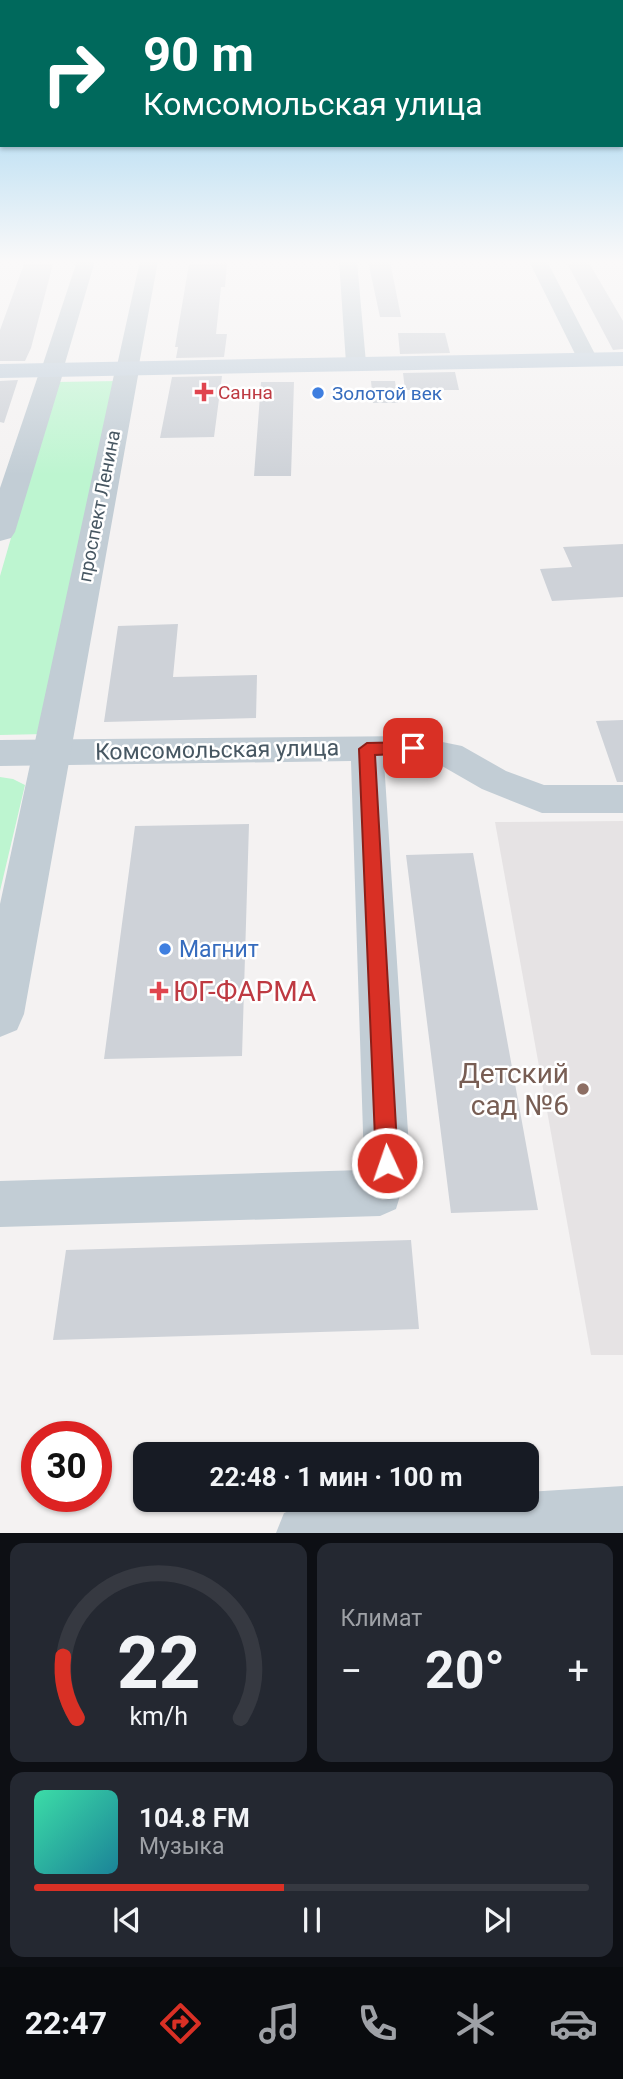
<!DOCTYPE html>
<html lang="ru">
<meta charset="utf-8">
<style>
:root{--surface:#171b24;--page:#242831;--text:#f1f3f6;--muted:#9ea1a6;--line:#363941;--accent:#d93025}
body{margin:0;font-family:Roboto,sans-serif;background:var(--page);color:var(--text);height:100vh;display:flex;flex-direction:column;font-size:26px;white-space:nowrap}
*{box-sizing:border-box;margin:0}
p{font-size:23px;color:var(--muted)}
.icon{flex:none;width:38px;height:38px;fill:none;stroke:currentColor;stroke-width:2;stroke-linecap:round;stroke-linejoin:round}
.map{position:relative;height:1533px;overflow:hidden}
.drawer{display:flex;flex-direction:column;gap:10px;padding:10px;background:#0d0f14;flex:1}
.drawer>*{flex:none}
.banner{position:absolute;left:0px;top:0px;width:623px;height:147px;box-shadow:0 2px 5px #0004;background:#00695c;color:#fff;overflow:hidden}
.speed{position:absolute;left:21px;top:1421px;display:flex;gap:14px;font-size:35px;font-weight:700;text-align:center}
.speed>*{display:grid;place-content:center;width:91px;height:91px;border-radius:50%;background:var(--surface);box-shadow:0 2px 5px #0004;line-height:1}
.speed .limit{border:10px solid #d22;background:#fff;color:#111}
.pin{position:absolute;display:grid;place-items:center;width:60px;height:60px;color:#fff;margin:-30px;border-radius:14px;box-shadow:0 4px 10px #0006}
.me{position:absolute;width:77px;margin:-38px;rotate:357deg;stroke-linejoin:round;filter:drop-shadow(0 0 5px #0008)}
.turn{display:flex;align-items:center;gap:24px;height:147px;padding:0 28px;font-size:32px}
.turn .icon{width:91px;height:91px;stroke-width:2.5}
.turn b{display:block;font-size:49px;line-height:60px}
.big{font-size:52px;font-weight:700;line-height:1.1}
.drawer .card{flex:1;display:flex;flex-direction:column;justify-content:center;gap:10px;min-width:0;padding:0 24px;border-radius:14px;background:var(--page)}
.drawer .dial{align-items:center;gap:0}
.dial svg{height:182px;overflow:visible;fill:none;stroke:var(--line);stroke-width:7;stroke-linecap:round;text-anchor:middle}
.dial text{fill:var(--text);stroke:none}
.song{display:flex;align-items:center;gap:21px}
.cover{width:84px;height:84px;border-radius:10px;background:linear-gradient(135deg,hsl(160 70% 55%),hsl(190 70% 35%))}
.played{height:7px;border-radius:4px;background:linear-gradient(90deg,var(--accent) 45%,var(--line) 45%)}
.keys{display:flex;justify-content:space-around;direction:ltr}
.heat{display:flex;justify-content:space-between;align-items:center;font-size:38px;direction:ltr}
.drawer .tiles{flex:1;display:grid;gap:10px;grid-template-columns:1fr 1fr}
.card:last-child{grid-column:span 2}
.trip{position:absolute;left:133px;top:1442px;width:406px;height:70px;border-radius:14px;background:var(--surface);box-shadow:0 2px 5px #0004;font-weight:700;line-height:70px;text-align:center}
.dock{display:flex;height:112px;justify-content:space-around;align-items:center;background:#090b0e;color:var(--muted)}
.dock .icon{width:49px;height:49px}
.dock .selected{color:var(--accent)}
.dock b{font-size:32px;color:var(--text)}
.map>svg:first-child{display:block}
</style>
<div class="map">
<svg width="623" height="1533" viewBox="0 0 623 1533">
<rect width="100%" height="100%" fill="#f4f2f2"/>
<path fill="#e6e3e4" d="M623,821V1355H591L495,822Z"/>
<path fill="#bdf5d0" d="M117,381L45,734L0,735V576L56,382Z
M0,777L13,779L25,785L0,891Z"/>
<path fill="#ced2d8" d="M368,261H390L401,317H380Z
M576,261H588L623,321V349L613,350L568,265Z
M227,263L225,287H221L216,334H227L224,357L176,358L178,347H175L189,264Z
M24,264H53L31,348L25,361H0V330Z
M398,333H445L450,353L400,354Z
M455,372L459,390H405L403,373Z
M222,376L214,437L160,438L172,377Z
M18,380L4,423L0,422V381Z
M371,381H395L398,403H373Z
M261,382H294L291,476H254Z
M623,544V597L552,601L540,569L572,567L563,547Z
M178,624L173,677L257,675L256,718L104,722L118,626Z
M623,720V782H617L596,721Z
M249,824L242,1056L104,1059L135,826Z
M473,853L538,1210L451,1213L406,855Z
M411,1240L419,1329L53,1340L66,1250Z"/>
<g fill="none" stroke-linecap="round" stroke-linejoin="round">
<path fill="#c2cdd5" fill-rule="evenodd" d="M77,261H95L63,370L59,374H45L41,370Z
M140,261H158L138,370L134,374H120L116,370Z
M339,261H357L366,363L363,367H349L346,363Z
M529,261H547L598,360L595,364H581L578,360Z
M413,736L462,746L506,771L544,785H623V813H542L482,789L442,766L413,760L384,761L410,1163L396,1209L380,1216L0,1227V1181L362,1170L364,1163L351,761L0,766V740Z
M623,1486V1533H276L284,1513L304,1505L386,1500H527V1492Z"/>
<path fill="#c2cdd5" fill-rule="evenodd" d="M52,363L61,365L64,370L15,532L11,538L0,541V488L40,370L43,365Z
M127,363L136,365L139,370L24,1014L17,1030L0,1037V904L115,370L118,365Z"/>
<path fill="#c3d0dc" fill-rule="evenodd" d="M623,352V366L0,378V364Z"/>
</g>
<linearGradient id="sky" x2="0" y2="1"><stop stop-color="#81c7ee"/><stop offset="0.55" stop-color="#faf9f9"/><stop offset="1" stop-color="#faf9f9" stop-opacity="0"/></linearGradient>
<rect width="623" height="475" fill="url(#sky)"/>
<path fill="#d93025" stroke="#8d1f18" stroke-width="2" d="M413,742L419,744L421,748L419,753L375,755L398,1163L395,1171L387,1174L379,1171L376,1163L359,749L367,743Z"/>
<g fill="#e0444e" stroke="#fff" stroke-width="2.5">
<path d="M200.5 381.5h7v7h7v7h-7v7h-7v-7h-7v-7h7z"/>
<path d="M155.5 980.5h7v7h7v7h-7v7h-7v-7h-7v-7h7z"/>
</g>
<g fill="#3f7fe0" stroke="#fff" stroke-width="2.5">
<circle cx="318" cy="393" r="7"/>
<circle cx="165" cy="949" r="7"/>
</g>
<circle fill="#8d6e63" stroke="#fff" stroke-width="2.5" cx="583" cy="1089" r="7"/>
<g text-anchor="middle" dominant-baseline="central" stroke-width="5" stroke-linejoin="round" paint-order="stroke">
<g font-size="19" fill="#be3a42" stroke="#fff" text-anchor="start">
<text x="218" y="392">Санна</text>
</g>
<g font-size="19" fill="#366cbe" stroke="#fff" text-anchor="start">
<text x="332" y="393">Золотой век</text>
</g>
<g font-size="19" fill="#475762" stroke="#fff">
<text transform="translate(99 506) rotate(-79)">проспект Ленина</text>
</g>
<g font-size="23" fill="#475762" stroke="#fff">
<text transform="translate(217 750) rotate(-1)">Комсомольская улица</text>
</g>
<g font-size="23" fill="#366cbe" stroke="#fff" text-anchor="start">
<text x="179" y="949">Магнит</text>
</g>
<g font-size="28" fill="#be3a42" stroke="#fff" text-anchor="start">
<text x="173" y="991">ЮГ-ФАРМА</text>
</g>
<g font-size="28" fill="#785e54" stroke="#fff" text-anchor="end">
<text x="569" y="1073">Детский<tspan x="569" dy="32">сад №6</tspan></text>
</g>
</g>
</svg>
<div class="speed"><div class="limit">30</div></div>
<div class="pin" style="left:413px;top:748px;background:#d93025"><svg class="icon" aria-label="arrive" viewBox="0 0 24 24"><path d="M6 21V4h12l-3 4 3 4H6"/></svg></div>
<svg class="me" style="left:387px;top:1163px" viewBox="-20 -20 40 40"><circle r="17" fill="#d93025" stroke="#fff" stroke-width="3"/><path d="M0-11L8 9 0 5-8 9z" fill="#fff"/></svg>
<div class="trip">22:48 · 1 мин · 100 m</div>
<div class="banner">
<div class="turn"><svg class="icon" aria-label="right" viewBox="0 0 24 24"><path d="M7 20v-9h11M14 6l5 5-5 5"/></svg><div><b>90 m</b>Комсомольская улица</div></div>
</div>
</div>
<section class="drawer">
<div class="tiles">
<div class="card dial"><svg viewBox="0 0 100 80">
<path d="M14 69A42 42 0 1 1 86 69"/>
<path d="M14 69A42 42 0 0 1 8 42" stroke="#d93025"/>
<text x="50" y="56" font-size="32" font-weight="700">22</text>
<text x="50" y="72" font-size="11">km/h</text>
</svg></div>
<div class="card"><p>Климат</p>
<div class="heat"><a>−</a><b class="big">20°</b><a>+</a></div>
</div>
<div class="card">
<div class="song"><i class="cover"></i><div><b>104.8 FM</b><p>Музыка</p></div></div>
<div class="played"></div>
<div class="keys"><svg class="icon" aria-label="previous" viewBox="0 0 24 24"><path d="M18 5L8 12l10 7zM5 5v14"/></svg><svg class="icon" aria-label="pause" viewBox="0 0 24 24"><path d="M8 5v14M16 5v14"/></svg><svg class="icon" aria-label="next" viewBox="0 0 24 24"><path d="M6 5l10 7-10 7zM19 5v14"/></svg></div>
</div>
</div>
</section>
<nav class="dock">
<b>22:47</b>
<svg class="icon selected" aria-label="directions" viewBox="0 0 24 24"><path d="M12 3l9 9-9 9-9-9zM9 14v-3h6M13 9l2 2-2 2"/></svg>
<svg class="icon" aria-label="music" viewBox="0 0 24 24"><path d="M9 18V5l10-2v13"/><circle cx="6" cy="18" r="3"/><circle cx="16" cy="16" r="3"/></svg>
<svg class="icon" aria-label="phone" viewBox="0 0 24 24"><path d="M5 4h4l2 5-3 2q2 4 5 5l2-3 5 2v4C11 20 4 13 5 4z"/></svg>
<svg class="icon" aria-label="climate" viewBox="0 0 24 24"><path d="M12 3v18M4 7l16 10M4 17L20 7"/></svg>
<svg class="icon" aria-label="car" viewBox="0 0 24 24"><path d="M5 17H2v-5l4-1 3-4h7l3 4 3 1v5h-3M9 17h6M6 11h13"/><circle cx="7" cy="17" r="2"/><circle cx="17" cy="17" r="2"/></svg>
</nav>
